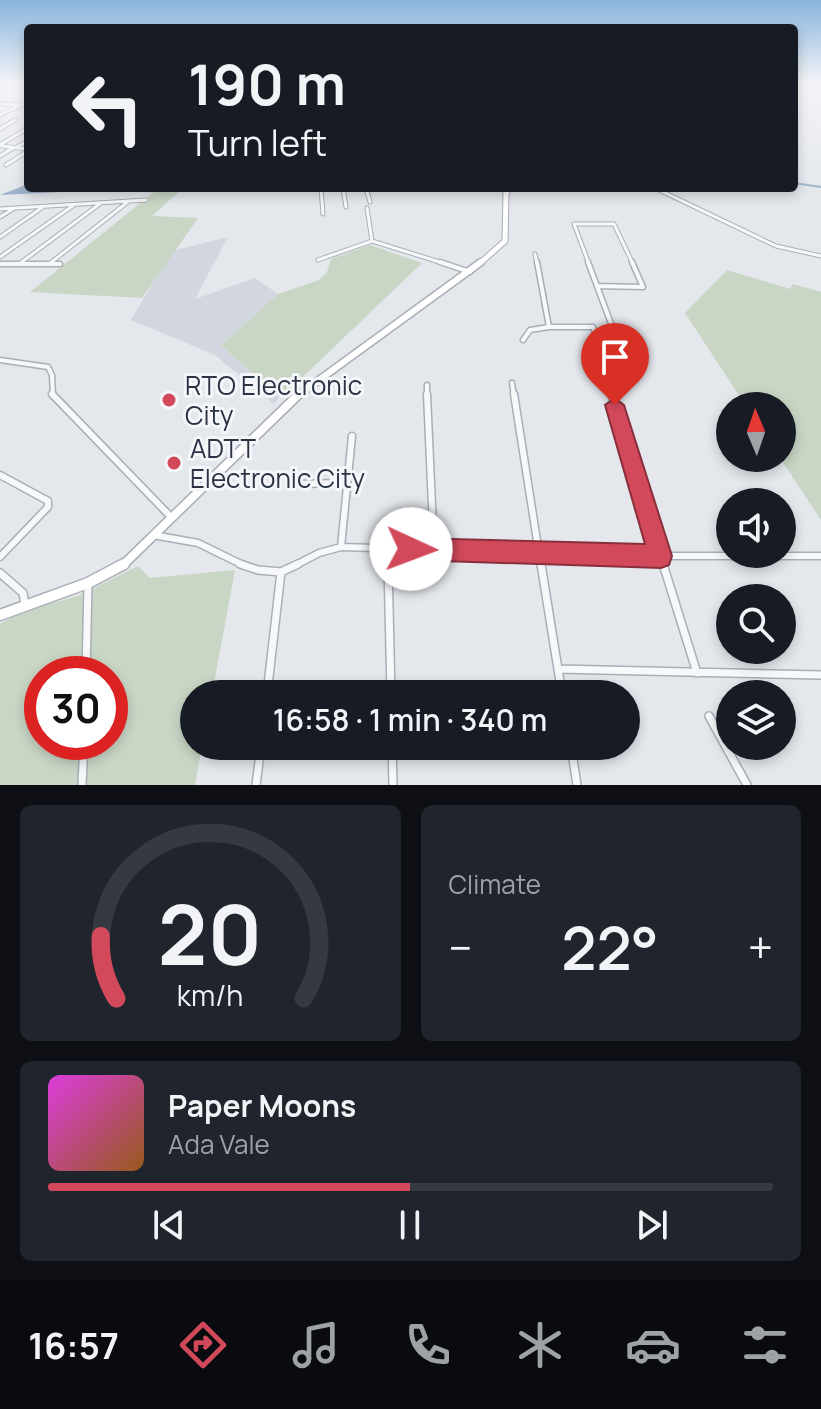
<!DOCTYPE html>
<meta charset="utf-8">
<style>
:root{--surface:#171b24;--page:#20242c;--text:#f1f3f6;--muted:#9ea1a6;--line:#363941;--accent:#d1495b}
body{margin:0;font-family:Manrope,sans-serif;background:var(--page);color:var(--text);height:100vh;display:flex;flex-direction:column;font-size:30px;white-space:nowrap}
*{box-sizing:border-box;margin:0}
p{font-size:26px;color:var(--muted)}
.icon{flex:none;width:44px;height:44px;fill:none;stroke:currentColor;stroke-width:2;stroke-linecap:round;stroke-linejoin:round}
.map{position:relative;height:785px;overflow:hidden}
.details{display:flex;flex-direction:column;gap:20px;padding:20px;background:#0d0f14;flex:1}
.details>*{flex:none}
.guide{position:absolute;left:24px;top:24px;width:774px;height:168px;border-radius:8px;box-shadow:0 4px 12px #0003;background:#171b24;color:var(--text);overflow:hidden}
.needle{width:52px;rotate:358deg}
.tools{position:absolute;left:716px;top:392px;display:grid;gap:16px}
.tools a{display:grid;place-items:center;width:80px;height:80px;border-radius:50%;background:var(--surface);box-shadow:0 4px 12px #0003;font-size:40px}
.speed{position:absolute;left:24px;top:656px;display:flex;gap:16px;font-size:40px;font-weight:700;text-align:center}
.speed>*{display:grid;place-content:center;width:104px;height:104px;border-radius:50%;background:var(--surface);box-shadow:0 4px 12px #0003;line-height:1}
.speed .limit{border:12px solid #d22;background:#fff;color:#111}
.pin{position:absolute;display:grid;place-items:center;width:68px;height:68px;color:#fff;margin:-82px -34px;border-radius:50% 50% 50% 0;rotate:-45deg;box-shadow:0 0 8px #0007}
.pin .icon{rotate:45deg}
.me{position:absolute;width:88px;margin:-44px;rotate:92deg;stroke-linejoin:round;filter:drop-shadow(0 0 6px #0008)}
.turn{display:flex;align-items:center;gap:28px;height:168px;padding:0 32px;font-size:36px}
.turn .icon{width:104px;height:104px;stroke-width:2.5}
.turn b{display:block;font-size:56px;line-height:68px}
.big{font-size:60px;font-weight:600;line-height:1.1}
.details .tile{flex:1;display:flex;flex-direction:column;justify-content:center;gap:12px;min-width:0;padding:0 28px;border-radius:12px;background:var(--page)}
.details .dial{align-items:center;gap:0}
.dial svg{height:208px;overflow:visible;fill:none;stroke:var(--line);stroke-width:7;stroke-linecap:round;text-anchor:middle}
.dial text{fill:var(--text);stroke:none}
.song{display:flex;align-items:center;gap:24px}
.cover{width:96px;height:96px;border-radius:12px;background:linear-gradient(135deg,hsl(300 70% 55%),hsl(30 70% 35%))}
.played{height:8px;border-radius:4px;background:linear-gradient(90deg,var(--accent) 50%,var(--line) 50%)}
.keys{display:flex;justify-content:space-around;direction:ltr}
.heat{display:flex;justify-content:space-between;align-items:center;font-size:44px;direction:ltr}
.details .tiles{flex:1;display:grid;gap:20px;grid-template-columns:1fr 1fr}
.tile:last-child{grid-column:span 2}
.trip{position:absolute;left:180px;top:680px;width:460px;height:80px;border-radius:40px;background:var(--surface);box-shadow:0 4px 12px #0003;font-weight:600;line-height:80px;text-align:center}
.dock{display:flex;height:128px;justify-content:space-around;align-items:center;background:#090b0e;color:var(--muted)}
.dock .icon{width:56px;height:56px}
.dock .active{color:var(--accent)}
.dock b{font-size:36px;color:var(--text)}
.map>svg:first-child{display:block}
</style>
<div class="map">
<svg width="821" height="785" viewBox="0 0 821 785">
<rect width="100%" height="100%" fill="#e4e7ec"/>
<path fill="#d2d6de" d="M228,237L195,299L255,278L278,294L221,346L280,396L274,404L215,355L131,320L172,251Z"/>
<path fill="#c9d6c5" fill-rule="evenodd" d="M159,188H183L152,216L198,218L142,298L30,292Z
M370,245L422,263L286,393L280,396L221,346L278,294L319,280L327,272L331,259Z
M727,270L790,289L793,284L821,292V520L780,458L782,406H746L685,313Z
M138,566L150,578L235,570L212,694H194V746H202L195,785H0V624L21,612L80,595ZM42,674H110V742H42Z"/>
<path fill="#9fb4cc" d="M28,184V188H142L0,195Z"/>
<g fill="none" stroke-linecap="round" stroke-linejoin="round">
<path stroke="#9fb4cc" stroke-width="2" d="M794,183L821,187"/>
<defs>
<path id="street-far3" d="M0,104L21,105L0,115
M0,129L15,120
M0,145L28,128
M1,146L28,149
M17,147L28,141
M0,156L13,148
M6,165L28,151
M321,188L323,214
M343,188L346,207
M366,188L370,202
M655,188L776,246L821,256
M0,209L146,200
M0,217L13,209
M0,237L43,207
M372,241L446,264
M535,254L537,264
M0,257L74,205
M318,260L372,241L367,208
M0,264H60
M19,264L101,203
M49,264L129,201
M589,264L574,224H614L633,264"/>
<path id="street-far2" d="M440,262L470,272
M537,262L549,327H593L598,339
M588,262L597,286
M0,264H60
M597,286L643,287L632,262
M597,286L613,329L598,339L596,345L612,396
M523,340L530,330L549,327
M0,360L48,367L52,375L53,396
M512,383L514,396
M427,385V396"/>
<path id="street-far1" d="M52,394L170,516
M427,394L434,550
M514,394L541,566
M0,475L48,501V507L0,557
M291,484L347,483
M153,535L198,543L245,566
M341,547L352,436
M388,548V566
M294,566L319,553L341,547L661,556L611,394
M664,566L661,556H821"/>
<path id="street" d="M240,564L258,570L281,572L267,694
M388,564L391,694
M541,564L562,694
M663,564L697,673
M281,572L298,564
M0,573L23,593L25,604
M558,669L821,675
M86,674L88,584
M709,716L747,785
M392,746L393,785
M571,746L577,785
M82,785L84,742
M256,785L261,746"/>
<path id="secondary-far4" d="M794,94L799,84"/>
<path id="secondary-far3" d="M479,264L505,241L506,193L510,188"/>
<path id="secondary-far2" d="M297,396L481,262"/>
<path id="secondary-far1" d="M122,566L299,394"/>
<path id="secondary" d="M0,615L88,583L124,564"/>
</defs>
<use href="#street-far3" stroke="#a9aeb7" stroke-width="5"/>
<use href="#street-far2" stroke="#a9aeb7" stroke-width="7"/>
<use href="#street-far1" stroke="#a9aeb7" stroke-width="9"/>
<use href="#street" stroke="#a9aeb7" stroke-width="10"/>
<use href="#secondary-far4" stroke="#a9aeb7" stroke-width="6"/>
<use href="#secondary-far3" stroke="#a9aeb7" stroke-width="7"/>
<use href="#secondary-far2" stroke="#a9aeb7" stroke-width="9"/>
<use href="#secondary-far1" stroke="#a9aeb7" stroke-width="11"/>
<use href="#secondary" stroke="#a9aeb7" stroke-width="13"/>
<use href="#street-far3" stroke="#f7f8fa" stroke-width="3"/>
<use href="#street-far2" stroke="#f7f8fa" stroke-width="4"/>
<use href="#street-far1" stroke="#f7f8fa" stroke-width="6"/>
<use href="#street" stroke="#f7f8fa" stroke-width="7"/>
<use href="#secondary-far4" stroke="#fff" stroke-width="4"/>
<use href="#secondary-far3" stroke="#fff" stroke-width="5"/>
<use href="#secondary-far2" stroke="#fff" stroke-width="6"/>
<use href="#secondary-far1" stroke="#fff" stroke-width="8"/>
<use href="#secondary" stroke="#fff" stroke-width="10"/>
</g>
<linearGradient id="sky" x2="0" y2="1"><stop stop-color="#8bb4dd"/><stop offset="0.43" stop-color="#f3f4f6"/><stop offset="1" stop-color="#f3f4f6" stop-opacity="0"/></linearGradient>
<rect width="821" height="194" fill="url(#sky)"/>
<path fill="#d1495b" stroke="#882f3b" stroke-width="2" d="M615,398L624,405L672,556L669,565L661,568L411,560L403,557L399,549L403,541L411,538L645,544L605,405Z"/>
<g fill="#d1495b" stroke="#f4f6f9" stroke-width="3">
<circle cx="169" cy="400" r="8"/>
<circle cx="174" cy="463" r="8"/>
</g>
<g text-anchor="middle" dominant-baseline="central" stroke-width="6" stroke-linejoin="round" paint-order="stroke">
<g font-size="26" fill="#2b3445" stroke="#f4f6f9" text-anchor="start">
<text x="185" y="385">RTO Electronic<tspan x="185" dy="30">City</tspan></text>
<text x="190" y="448">ADTT<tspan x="190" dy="30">Electronic City</tspan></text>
</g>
</g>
</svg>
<div class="tools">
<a><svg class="needle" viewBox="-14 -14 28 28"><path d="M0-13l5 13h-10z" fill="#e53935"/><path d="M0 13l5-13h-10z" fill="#9ea1a6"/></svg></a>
<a><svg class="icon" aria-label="sound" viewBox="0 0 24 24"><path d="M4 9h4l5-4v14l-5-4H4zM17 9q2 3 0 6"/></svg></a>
<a><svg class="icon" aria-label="search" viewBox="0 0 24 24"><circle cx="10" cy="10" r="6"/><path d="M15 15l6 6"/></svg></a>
<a><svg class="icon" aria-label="layers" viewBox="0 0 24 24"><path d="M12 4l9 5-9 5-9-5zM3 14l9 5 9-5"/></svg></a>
</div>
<div class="speed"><div class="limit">30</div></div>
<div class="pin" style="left:615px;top:405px;background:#d93025"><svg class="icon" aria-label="arrive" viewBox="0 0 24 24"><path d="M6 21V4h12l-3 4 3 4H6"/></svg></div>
<svg class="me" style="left:411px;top:549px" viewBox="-20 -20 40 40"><circle r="19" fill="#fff"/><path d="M0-13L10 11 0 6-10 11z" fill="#d1495b"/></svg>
<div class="trip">16:58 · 1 min · 340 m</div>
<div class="guide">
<div class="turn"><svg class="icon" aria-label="left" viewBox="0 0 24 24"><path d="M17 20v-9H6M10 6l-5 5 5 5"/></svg><div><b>190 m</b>Turn left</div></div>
</div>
</div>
<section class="details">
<div class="tiles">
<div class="tile dial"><svg viewBox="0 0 100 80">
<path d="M14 69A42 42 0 1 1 86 69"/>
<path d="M14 69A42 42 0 0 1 8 45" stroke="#d1495b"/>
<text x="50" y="56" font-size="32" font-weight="700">20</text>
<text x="50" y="72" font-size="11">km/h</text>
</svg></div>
<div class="tile"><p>Climate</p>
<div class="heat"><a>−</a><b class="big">22°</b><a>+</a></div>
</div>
<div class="tile">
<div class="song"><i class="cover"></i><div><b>Paper Moons</b><p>Ada Vale</p></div></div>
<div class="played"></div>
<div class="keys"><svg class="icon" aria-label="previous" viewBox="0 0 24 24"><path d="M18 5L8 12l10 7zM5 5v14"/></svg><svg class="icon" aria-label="pause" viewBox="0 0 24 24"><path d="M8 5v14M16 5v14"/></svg><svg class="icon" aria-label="next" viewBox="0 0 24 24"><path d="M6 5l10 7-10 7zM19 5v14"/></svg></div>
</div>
</div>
</section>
<nav class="dock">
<b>16:57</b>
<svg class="icon active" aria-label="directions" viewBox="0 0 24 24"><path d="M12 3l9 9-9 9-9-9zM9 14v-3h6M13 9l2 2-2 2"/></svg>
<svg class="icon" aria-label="music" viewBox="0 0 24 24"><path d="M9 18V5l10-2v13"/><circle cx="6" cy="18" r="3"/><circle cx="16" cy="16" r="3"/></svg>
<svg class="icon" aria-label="phone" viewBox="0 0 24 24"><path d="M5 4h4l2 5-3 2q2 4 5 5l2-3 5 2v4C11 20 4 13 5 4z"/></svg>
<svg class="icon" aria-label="climate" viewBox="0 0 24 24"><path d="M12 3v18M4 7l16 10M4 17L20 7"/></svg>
<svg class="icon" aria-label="car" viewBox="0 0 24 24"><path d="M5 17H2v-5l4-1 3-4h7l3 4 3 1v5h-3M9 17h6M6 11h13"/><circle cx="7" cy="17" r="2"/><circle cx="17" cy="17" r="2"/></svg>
<svg class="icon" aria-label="filters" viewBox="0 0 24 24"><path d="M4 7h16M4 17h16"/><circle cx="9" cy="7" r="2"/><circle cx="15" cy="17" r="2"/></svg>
</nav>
